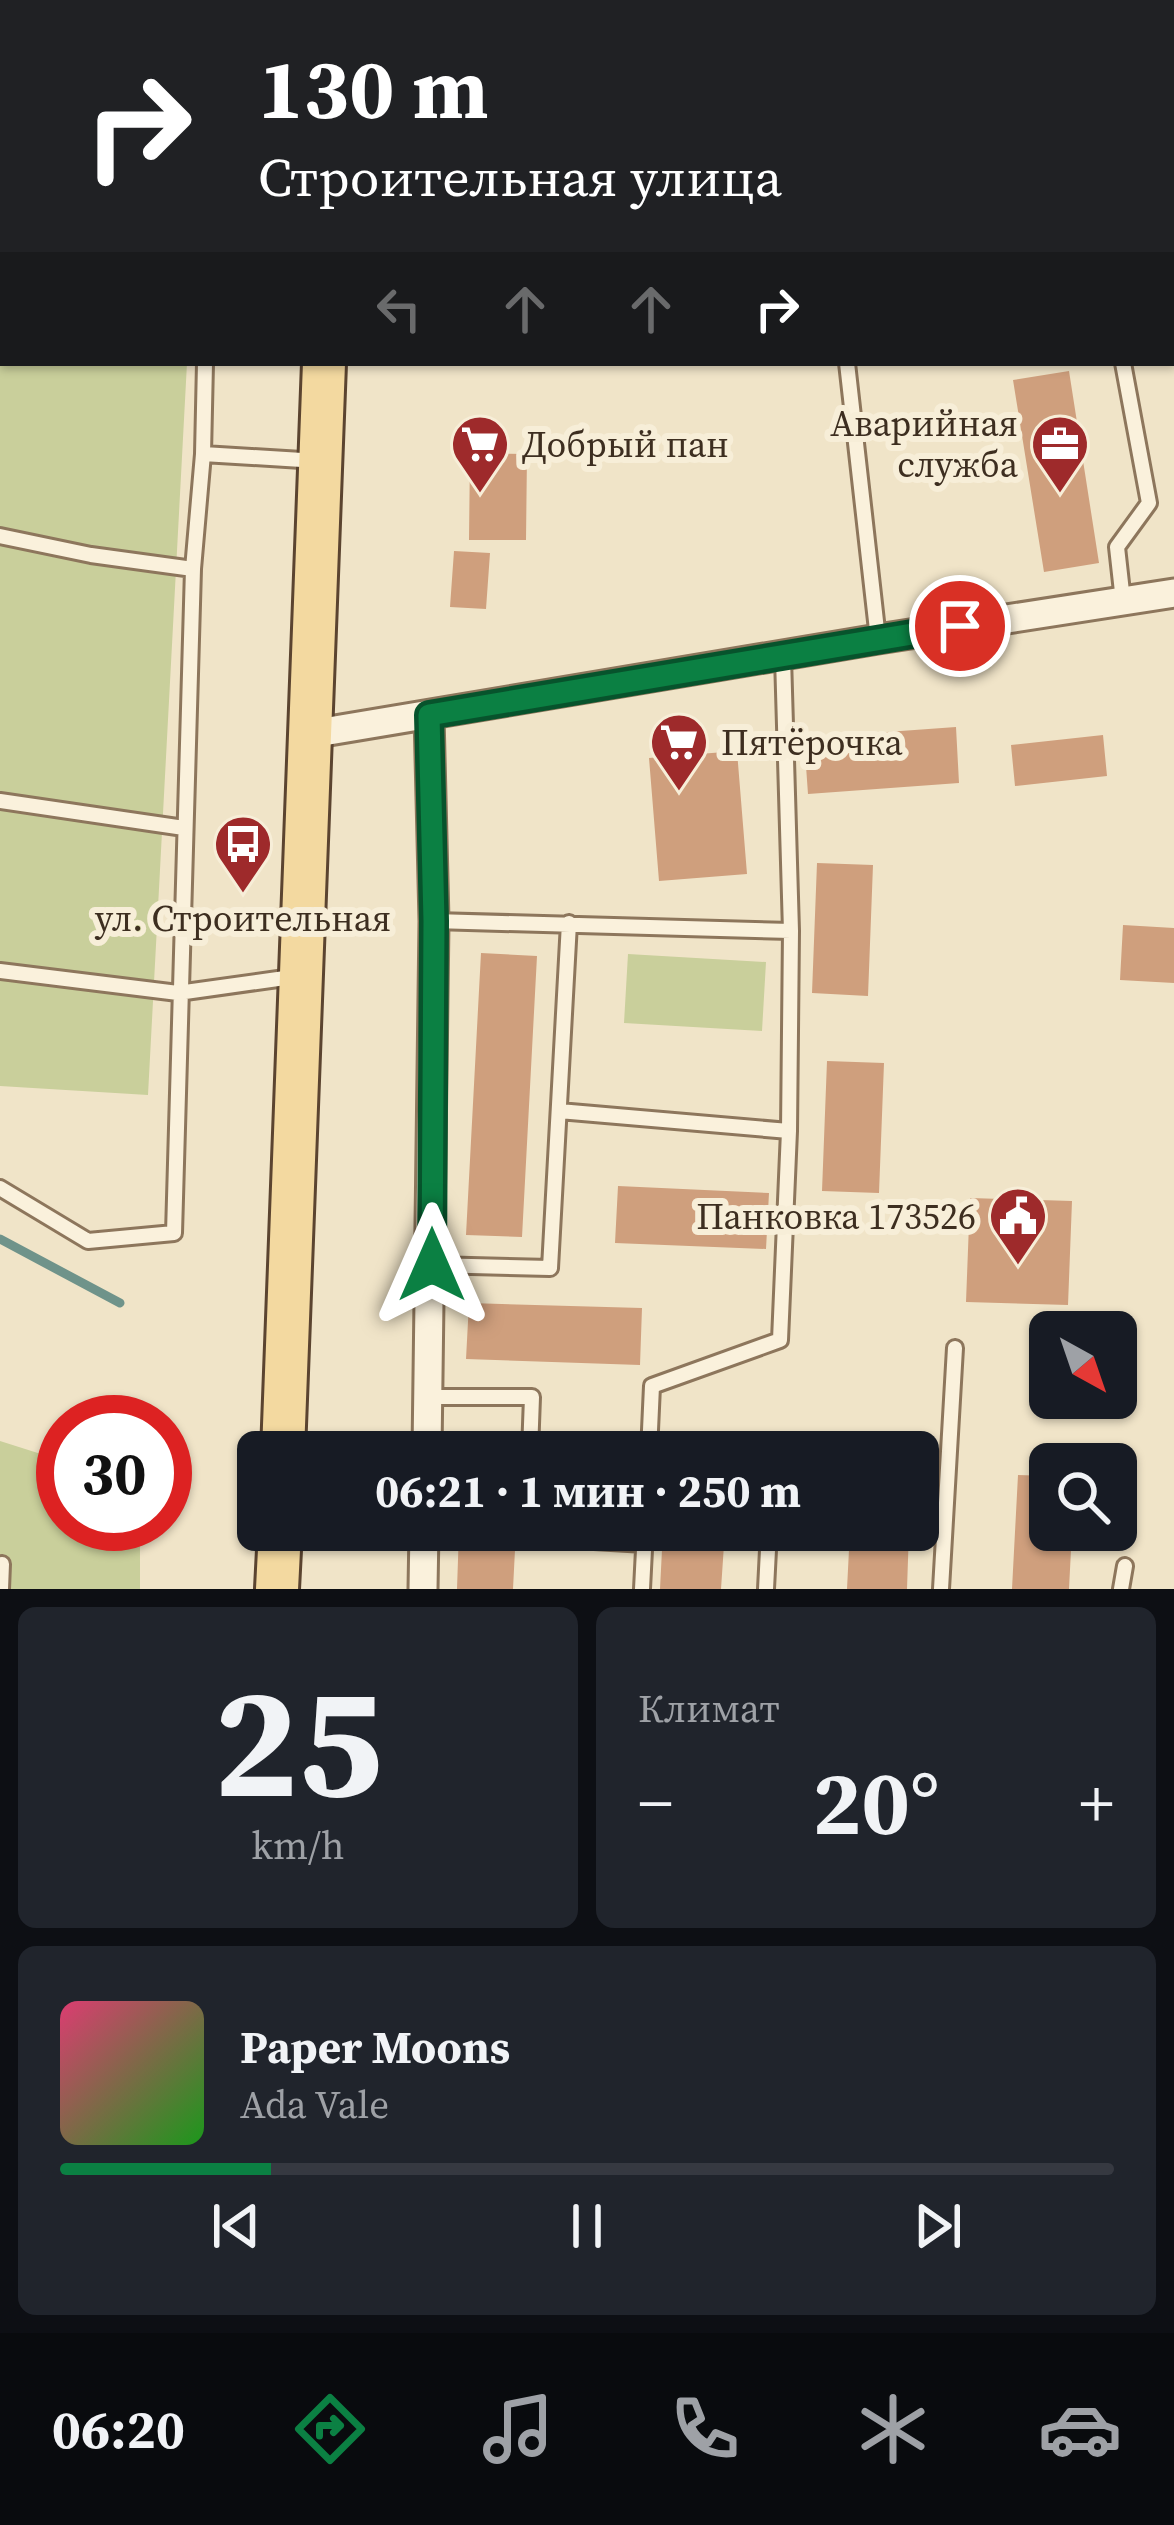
<!DOCTYPE html>
<html lang="ru">
<meta charset="utf-8">
<style>
:root{--surface:#171b24;--page:#20242c;--text:#f1f3f6;--muted:#9ea1a6;--line:#363941;--accent:#0b8043}
body{margin:0;font-family:"Source Serif 4",serif;background:var(--page);color:var(--text);height:100vh;display:flex;flex-direction:column;font-size:45px;white-space:nowrap}
*{box-sizing:border-box;margin:0}
p{font-size:39px;color:var(--muted)}
.icon{flex:none;width:66px;height:66px;fill:none;stroke:currentColor;stroke-width:2;stroke-linecap:round;stroke-linejoin:round}
.map{position:relative;height:1589px;overflow:hidden}
.details{display:flex;flex-direction:column;gap:18px;padding:18px;background:#0d0f14;flex:1}
.details>*{flex:none}
.top-card{position:absolute;left:0px;top:0px;width:1176px;height:366px;box-shadow:0 3px 9px #0004;background:#202124;color:#fff;overflow:hidden}
.needle{width:78px;rotate:140deg}
.controls{position:absolute;left:1029px;top:1311px;display:grid;gap:24px}
.controls a{display:grid;place-items:center;width:108px;height:108px;border-radius:18px;background:var(--surface);box-shadow:0 3px 9px #0004;font-size:60px}
.speed{position:absolute;left:36px;top:1395px;display:flex;gap:24px;font-size:60px;font-weight:700;text-align:center}
.speed>*{display:grid;place-content:center;width:156px;height:156px;border-radius:50%;background:var(--surface);box-shadow:0 3px 9px #0004;line-height:1}
.speed .limit{border:18px solid #d22;background:#fff;color:#111}
.pin{position:absolute;display:grid;place-items:center;width:102px;height:102px;color:#fff;margin:-51px;border:6px solid #fff;border-radius:50%;box-shadow:0 3px 12px #0007}
.me{position:absolute;width:132px;margin:-66px;rotate:0deg;stroke-linejoin:round;filter:drop-shadow(0 0 9px #0008)}
.turn{display:flex;align-items:center;gap:42px;height:252px;padding:0 60px;font-size:54px}
.turn .icon{width:156px;height:156px;stroke-width:2.5}
.turn b{display:block;font-size:84px;line-height:102px}
.lanes{display:flex;align-items:center;height:114px;padding:0 60px;background:#0003;justify-content:center;gap:60px;direction:ltr}
.lanes .off{opacity:.35}
.big{font-size:90px;font-weight:700;line-height:1.1}
.details .widget{flex:1;display:flex;flex-direction:column;justify-content:center;gap:18px;min-width:0;padding:0 42px;border-radius:18px;background:var(--page)}
.details .dial{align-items:center;gap:0}
.dial b{font-size:156px;line-height:1}
.song{display:flex;align-items:center;gap:36px}
.cover{width:144px;height:144px;border-radius:18px;background:linear-gradient(135deg,hsl(340 70% 55%),hsl(120 70% 35%))}
.played{height:12px;border-radius:6px;background:linear-gradient(90deg,var(--accent) 20%,var(--line) 20%)}
.keys{display:flex;justify-content:space-around;direction:ltr}
.heat{display:flex;justify-content:space-between;align-items:center;font-size:66px;direction:ltr}
.details .tiles{flex:1;display:grid;gap:18px;grid-template-columns:1fr 1fr}
.widget:last-child{grid-column:span 2}
.trip{position:absolute;left:237px;top:1431px;width:702px;height:120px;border-radius:18px;background:var(--surface);box-shadow:0 3px 9px #0004;font-weight:700;line-height:120px;text-align:center}
.tab-bar{display:flex;height:192px;justify-content:space-around;align-items:center;background:#090b0e;color:var(--muted)}
.tab-bar .icon{width:84px;height:84px}
.tab-bar .current{color:var(--accent)}
.tab-bar b{font-size:54px;color:var(--text)}
.map>svg:first-child{display:block}
</style>
<div class="map">
<svg width="1174" height="1589" viewBox="0 0 1174 1589">
<rect width="100%" height="100%" fill="#f0e4c8"/>
<path fill="#c9cf9b" d="M0,0H206L3,3V363H187L148,1095L0,1086Z
M628,954L766,962L762,1031L624,1023Z
M0,1441L63,1461V1524H140V1589H0Z"/>
<g fill="none" stroke-linecap="round" stroke-linejoin="round">
<path stroke="#6f938a" stroke-width="9" d="M0,1239L120,1303"/>
</g>
<path fill="#cf9f7d" d="M1069,371L1099,563L1044,572L1013,380Z
M470,453L527,454L526,540H469Z
M454,551L490,553L486,609L450,607Z
M956,727L959,783L808,794L804,738Z
M1103,735L1107,776L1015,786L1011,745Z
M737,751L747,874L659,881L649,758Z
M817,863L873,865L868,996L812,993Z
M1123,925L1174,928V983L1120,980Z
M481,953L537,956L522,1237L466,1235Z
M827,1061L884,1063L879,1193L822,1191Z
M618,1186L769,1193L766,1249L615,1243Z
M970,1198L1072,1201L1068,1305L966,1302Z
M469,1303L642,1308L640,1365L466,1359Z
M668,1433L730,1436L729,1452H667Z
M854,1434L913,1436V1452H853Z
M1018,1475L1050,1476V1530H1072L1069,1589H1012Z
M459,1530H516L513,1589H457Z
M663,1530H725L721,1589H660Z
M850,1530H909L907,1589H847Z"/>
<g fill="none" stroke-linecap="round" stroke-linejoin="round">
<defs>
<path id="service" d="M575,3V0
M744,3V0
M0,249H3
M847,363L878,639
M1123,363L1149,503L1117,547L1123,601
M203,454L318,461
M0,536L91,555L193,569
M0,801L184,828
M434,921L791,931
M0,971L178,993L299,976
M559,1111L789,1131
M0,1188L88,1241L174,1233L193,569L203,454L205,363
M432,1265L550,1268L569,923
M428,1397H532L530,1452
M649,1452L652,1386L780,1340L789,1131L791,931L783,657
M527,1530L526,1537L645,1544
M1,1589L2,1564
M642,1589L645,1530
M766,1589L769,1530
M941,1589L955,1348
M1121,1589L1125,1566"/>
<path id="minor" d="M311,734L878,639L1174,593
M427,1452L434,921L429,715
M423,1589L424,1530"/>
<path id="primary" d="M335,3V0
M283,1452L324,363
M277,1589L280,1530"/>
</defs>
<use href="#service" stroke="#8d765c" stroke-width="20"/>
<use href="#minor" stroke="#8d765c" stroke-width="33"/>
<use href="#primary" stroke="#5b4430" stroke-width="48"/>
<use href="#service" stroke="#faf1dc" stroke-width="14"/>
<use href="#minor" stroke="#faf1dc" stroke-width="27"/>
<use href="#primary" stroke="#f3d9a0" stroke-width="42"/>
</g>
<g fill="none" stroke-linecap="round" stroke-linejoin="round">
<defs>
<path id="route" d="M432,1265L434,921L429,715L960,626"/>
</defs>
<use href="#route" stroke="#07532c" stroke-width="30"/>
<use href="#route" stroke="#0b8043" stroke-width="21"/>
</g>
<defs>
<symbol id="supermarket-pin" viewBox="-11 -11 22 30"><path d="M0 17L-7.5 6A9.5 9.5 0 1 1 7.5 6Z" fill="#9e2a2b" stroke="#f7eed8"/><path d="M-6-5.5h2.5l.6 2H6L4.5 2H-2.5L-4.4-4H-6ZM-1.5 3.2a1.3 1.3 0 1 0 .1 0ZM3 3.2a1.3 1.3 0 1 0 .1 0Z" fill="#fff"/></symbol>
<symbol id="office-pin" viewBox="-11 -11 22 30"><path d="M0 17L-7.5 6A9.5 9.5 0 1 1 7.5 6Z" fill="#9e2a2b" stroke="#f7eed8"/><path d="M-6-3h4V-5.5h4V-3h4V5H-6ZM-1-4.5V-3h2v-1.5ZM-6 0V1H6V0Z" fill="#fff"/></symbol>
<symbol id="bus-pin" viewBox="-11 -11 22 30"><path d="M0 17L-7.5 6A9.5 9.5 0 1 1 7.5 6Z" fill="#9e2a2b" stroke="#f7eed8"/><path d="M-5-6H5V4H4V6H2V4H-2V6H-4V4H-5ZM-3.5-4V0h7V-4ZM-3.5 1.2v1.5H-2V1.2ZM2 1.2v1.5H3.5V1.2Z" fill="#fff"/></symbol>
<symbol id="civic-pin" viewBox="-11 -11 22 30"><path d="M0 17L-7.5 6A9.5 9.5 0 1 1 7.5 6Z" fill="#9e2a2b" stroke="#f7eed8"/><path d="M-.6-6.5H3V-4.5H.6V-3L4-1V1h2V6H-6V1h2V-1L-.6-3ZM-1.2 2.5V6h2.4V2.5Z" fill="#fff"/></symbol>
</defs>
<g fill-rule="evenodd">
<use href="#supermarket-pin" x="447" y="411" width="66" height="90"/>
<use href="#office-pin" x="1027" y="411" width="66" height="90"/>
<use href="#supermarket-pin" x="646" y="709" width="66" height="90"/>
<use href="#bus-pin" x="210" y="811" width="66" height="90"/>
<use href="#civic-pin" x="985" y="1183" width="66" height="90"/>
</g>
<g text-anchor="middle" dominant-baseline="central" stroke-width="12" stroke-linejoin="round" paint-order="stroke">
<g font-size="36" fill="#3d2e20" stroke="#f7eed8" text-anchor="end">
<text x="1018" y="423">Аварийная<tspan x="1018" dy="41">служба</tspan></text>
<text x="522" y="444" text-anchor="start">Добрый пан</text>
<text x="721" y="742" text-anchor="start">Пятёрочка</text>
<text x="243" y="918" text-anchor="middle">ул. Строительная</text>
<text x="976" y="1216">Панковка 173526</text>
</g>
</g>
</svg>
<div class="controls">
<a><svg class="needle" viewBox="-14 -14 28 28"><path d="M0-13l5 13h-10z" fill="#e53935"/><path d="M0 13l5-13h-10z" fill="#9ea1a6"/></svg></a>
<a><svg class="icon" aria-label="search" viewBox="0 0 24 24"><circle cx="10" cy="10" r="6"/><path d="M15 15l6 6"/></svg></a>
</div>
<div class="speed"><div class="limit">30</div></div>
<div class="pin" style="left:960px;top:626px;background:#d93025"><svg class="icon" aria-label="arrive" viewBox="0 0 24 24"><path d="M6 21V4h12l-3 4 3 4H6"/></svg></div>
<svg class="me" style="left:432px;top:1265px" viewBox="-20 -20 40 40"><path d="M0-17L14 15 0 8-14 15z" fill="#0b8043" stroke="#fff" stroke-width="4"/></svg>
<div class="trip">06:21 · 1 мин · 250 m</div>
<div class="top-card">
<div class="turn"><svg class="icon" aria-label="right" viewBox="0 0 24 24"><path d="M7 20v-9h11M14 6l5 5-5 5"/></svg><div><b>130 m</b>Строительная улица</div></div>
<div class="lanes"><svg class="icon off" aria-label="left" viewBox="0 0 24 24"><path d="M17 20v-9H6M10 6l-5 5 5 5"/></svg><svg class="icon off" aria-label="ahead" viewBox="0 0 24 24"><path d="M12 20V5M6 11l6-6 6 6"/></svg><svg class="icon off" aria-label="ahead" viewBox="0 0 24 24"><path d="M12 20V5M6 11l6-6 6 6"/></svg><svg class="icon" aria-label="right" viewBox="0 0 24 24"><path d="M7 20v-9h11M14 6l5 5-5 5"/></svg></div>
</div>
</div>
<section class="details">
<div class="tiles">
<div class="widget dial"><b>25</b><p>km/h</p></div>
<div class="widget"><p>Климат</p>
<div class="heat"><a>−</a><b class="big">20°</b><a>+</a></div>
</div>
<div class="widget">
<div class="song"><i class="cover"></i><div><b>Paper Moons</b><p>Ada Vale</p></div></div>
<div class="played"></div>
<div class="keys"><svg class="icon" aria-label="previous" viewBox="0 0 24 24"><path d="M18 5L8 12l10 7zM5 5v14"/></svg><svg class="icon" aria-label="pause" viewBox="0 0 24 24"><path d="M8 5v14M16 5v14"/></svg><svg class="icon" aria-label="next" viewBox="0 0 24 24"><path d="M6 5l10 7-10 7zM19 5v14"/></svg></div>
</div>
</div>
</section>
<nav class="tab-bar">
<b>06:20</b>
<svg class="icon current" aria-label="directions" viewBox="0 0 24 24"><path d="M12 3l9 9-9 9-9-9zM9 14v-3h6M13 9l2 2-2 2"/></svg>
<svg class="icon" aria-label="music" viewBox="0 0 24 24"><path d="M9 18V5l10-2v13"/><circle cx="6" cy="18" r="3"/><circle cx="16" cy="16" r="3"/></svg>
<svg class="icon" aria-label="phone" viewBox="0 0 24 24"><path d="M5 4h4l2 5-3 2q2 4 5 5l2-3 5 2v4C11 20 4 13 5 4z"/></svg>
<svg class="icon" aria-label="climate" viewBox="0 0 24 24"><path d="M12 3v18M4 7l16 10M4 17L20 7"/></svg>
<svg class="icon" aria-label="car" viewBox="0 0 24 24"><path d="M5 17H2v-5l4-1 3-4h7l3 4 3 1v5h-3M9 17h6M6 11h13"/><circle cx="7" cy="17" r="2"/><circle cx="17" cy="17" r="2"/></svg>
</nav>
